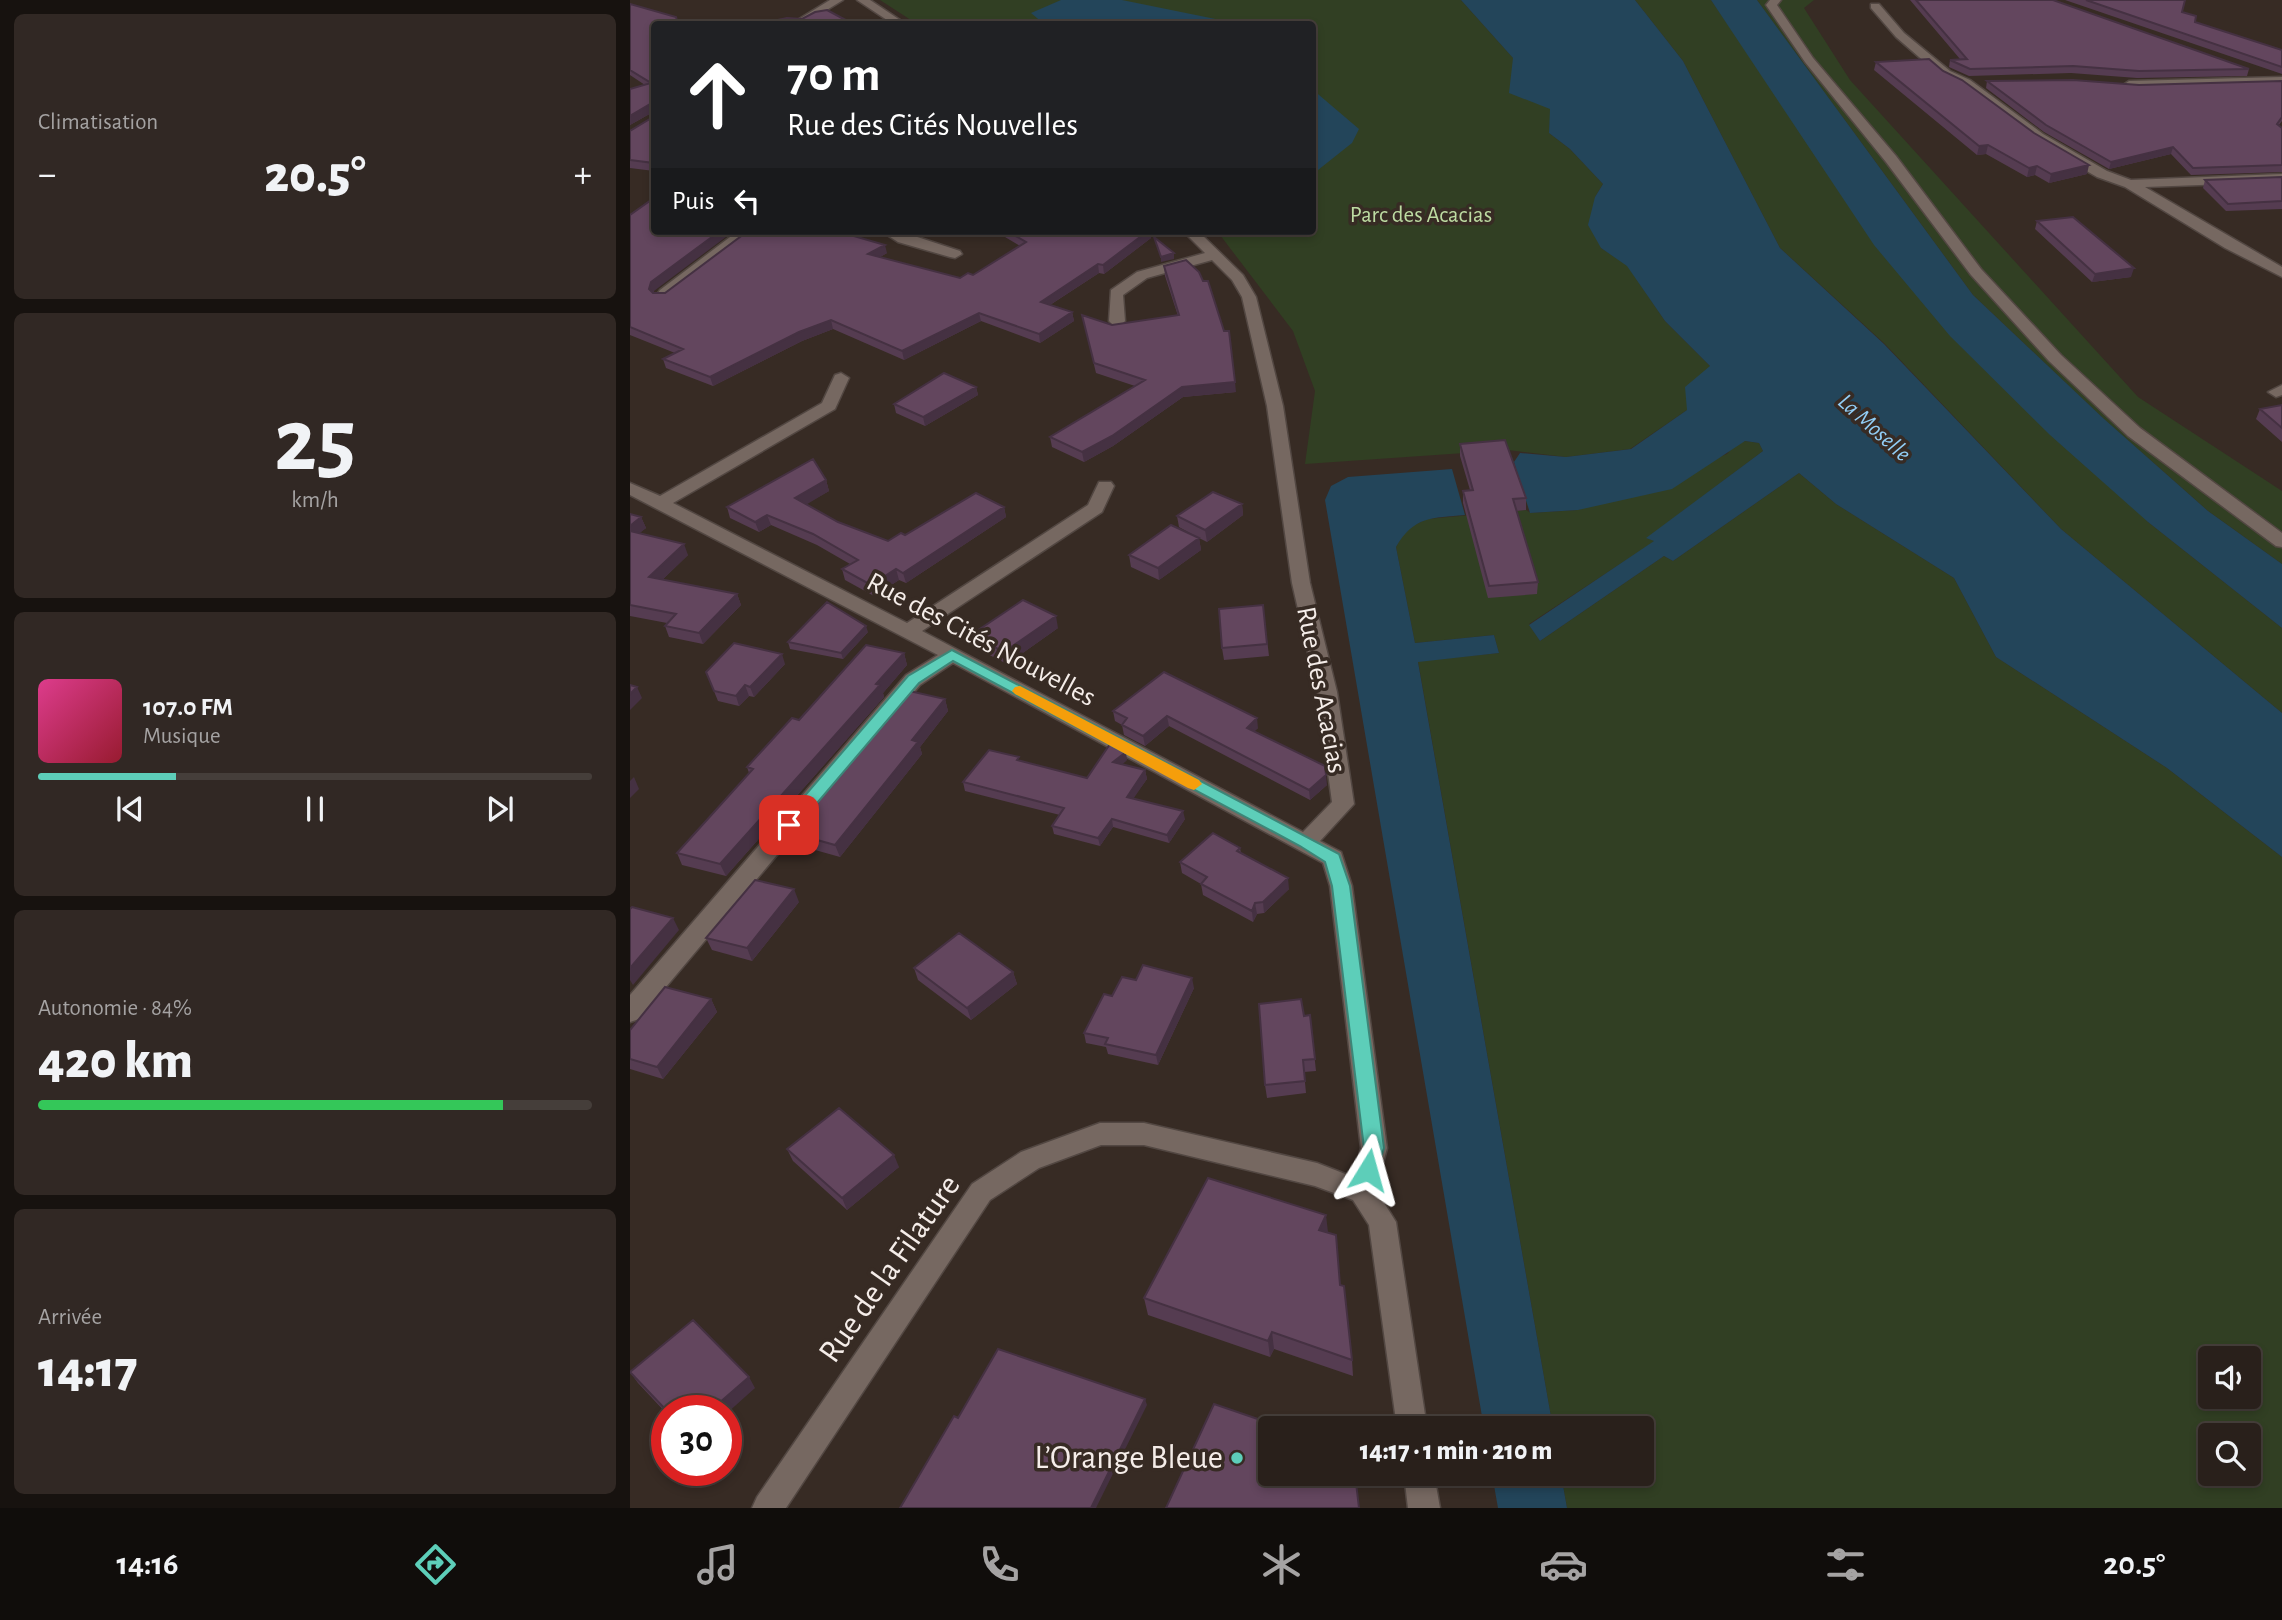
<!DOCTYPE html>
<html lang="fr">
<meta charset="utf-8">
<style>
:root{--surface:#29201b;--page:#312824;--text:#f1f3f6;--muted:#a5a3a3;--line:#453e3a;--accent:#5dceb9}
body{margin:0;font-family:"Alegreya Sans",sans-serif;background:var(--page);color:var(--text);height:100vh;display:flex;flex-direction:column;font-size:26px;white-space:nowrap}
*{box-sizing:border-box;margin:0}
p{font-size:23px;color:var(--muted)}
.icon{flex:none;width:38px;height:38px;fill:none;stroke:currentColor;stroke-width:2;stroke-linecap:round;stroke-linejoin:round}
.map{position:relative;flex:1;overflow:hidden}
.panel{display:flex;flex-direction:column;gap:14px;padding:14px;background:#17120f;width:630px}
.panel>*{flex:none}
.top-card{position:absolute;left:21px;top:21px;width:665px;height:214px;border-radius:7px;box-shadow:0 4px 10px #0003,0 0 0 2px var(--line);background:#202124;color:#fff;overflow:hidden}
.buttons{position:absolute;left:1568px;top:1346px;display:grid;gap:14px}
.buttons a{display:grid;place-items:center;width:63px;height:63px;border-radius:7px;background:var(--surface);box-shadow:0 4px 10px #0003,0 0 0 2px var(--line);font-size:35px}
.speed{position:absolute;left:21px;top:1395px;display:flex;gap:14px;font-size:35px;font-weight:700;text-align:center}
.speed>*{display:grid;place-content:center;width:91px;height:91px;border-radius:50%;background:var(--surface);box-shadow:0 4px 10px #0003,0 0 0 2px var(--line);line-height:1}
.speed .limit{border:10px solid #d22;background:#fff;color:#111}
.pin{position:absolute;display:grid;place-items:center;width:60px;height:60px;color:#fff;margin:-30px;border-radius:14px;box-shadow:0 4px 10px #0006}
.me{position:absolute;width:77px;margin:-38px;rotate:8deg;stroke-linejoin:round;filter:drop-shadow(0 0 5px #0008)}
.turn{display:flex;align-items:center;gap:24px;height:147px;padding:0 21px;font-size:32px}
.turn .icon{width:91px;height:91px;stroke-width:2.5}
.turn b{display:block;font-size:49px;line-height:60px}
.then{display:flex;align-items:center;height:66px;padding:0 21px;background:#0003;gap:14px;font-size:26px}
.big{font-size:52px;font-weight:800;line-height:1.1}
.panel .tile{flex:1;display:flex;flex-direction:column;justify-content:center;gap:10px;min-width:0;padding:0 24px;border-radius:10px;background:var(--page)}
.panel .dial{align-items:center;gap:0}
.dial b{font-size:91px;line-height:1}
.song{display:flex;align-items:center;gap:21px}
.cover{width:84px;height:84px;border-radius:10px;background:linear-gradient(135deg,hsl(330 70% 55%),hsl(350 70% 35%))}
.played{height:7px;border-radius:4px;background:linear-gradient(90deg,var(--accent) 25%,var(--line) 25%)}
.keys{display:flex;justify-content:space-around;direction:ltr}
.heat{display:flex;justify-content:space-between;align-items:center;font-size:38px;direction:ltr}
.charge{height:10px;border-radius:5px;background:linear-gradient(90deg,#34c759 84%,var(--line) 0)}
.trip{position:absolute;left:628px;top:1416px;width:396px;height:70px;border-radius:7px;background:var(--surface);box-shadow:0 4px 10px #0003,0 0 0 2px var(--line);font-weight:800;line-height:70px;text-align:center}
.menu{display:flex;height:112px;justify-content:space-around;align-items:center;background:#100d0b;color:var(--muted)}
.menu .icon{width:49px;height:49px}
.menu .active{color:var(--accent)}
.menu b{font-size:32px;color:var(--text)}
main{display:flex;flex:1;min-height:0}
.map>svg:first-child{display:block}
</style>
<main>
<section class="panel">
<div class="tile"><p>Climatisation</p>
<div class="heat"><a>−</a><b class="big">20.5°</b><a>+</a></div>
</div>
<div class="tile dial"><b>25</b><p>km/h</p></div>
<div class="tile">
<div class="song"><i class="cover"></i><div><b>107.0 FM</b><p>Musique</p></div></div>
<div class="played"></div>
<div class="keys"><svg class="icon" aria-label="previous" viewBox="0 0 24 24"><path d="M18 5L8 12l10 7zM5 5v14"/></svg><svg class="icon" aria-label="pause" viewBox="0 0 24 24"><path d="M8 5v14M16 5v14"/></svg><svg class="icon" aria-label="next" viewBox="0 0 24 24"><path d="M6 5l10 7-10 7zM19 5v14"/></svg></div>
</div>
<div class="tile"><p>Autonomie · 84%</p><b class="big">420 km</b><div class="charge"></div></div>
<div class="tile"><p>Arrivée</p><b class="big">14:17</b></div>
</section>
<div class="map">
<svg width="1652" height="1508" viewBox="0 0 1652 1508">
<rect width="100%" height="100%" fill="#372b24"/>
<path fill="#313f23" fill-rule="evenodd" d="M250,0H831L884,59L921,109L919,133L940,149L973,184L965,197L971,248L997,265L1035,321L1081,367L1057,410L1000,449L936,457L878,450L675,464L685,391L663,331L587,231H682V24H287Z
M1005,0H1081L1131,72L1518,522L1652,628V713L1431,529L1255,344L1150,248L1053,61Z
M1127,0H1184L1174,8L1220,80L1508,397L1652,491V564L1578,511L1473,418L1343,295Z
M1115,441L1129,443L1133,451L1017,538L1025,541L899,624L910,641L1034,556L1043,561L1169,473L1206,504L1324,578L1366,657L1537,768L1652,857V1508H937L931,1474H1012V1428H923L788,661L869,653L864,635L785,643L766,547L776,529L797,519L896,510L901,513L948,510L1097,454L1104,446ZM1580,1358H1619V1396H1580ZM1580,1435H1619V1474H1580Z"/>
<path fill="#23455a" d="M431,0H492L610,24H414L401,13Z
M831,0H1005L1053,61L1150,248L1254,344L1431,529L1652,713V857L1537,768L1366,657L1324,578L1206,504L1169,473L1043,561L1034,556L910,641L899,625L1024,541L1016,538L1133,451L1129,443L1115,441L1042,489L948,510L900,513L884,462L890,453L936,457L1001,449L1057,410L1055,387L1080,366L1035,321L997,266L971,248L958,225L965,197L973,184L940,149L919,133L920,109L879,93L883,58Z
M1081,0H1127L1343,295L1473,418L1578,511L1652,564V628L1518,522L1420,435L1320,336L1244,245Z
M682,89L729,129L722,143L683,174Z
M822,469L835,515C802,518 784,516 766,547L785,643L864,635L869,653L788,662L923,1428H854L695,500L701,486L718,477Z
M862,1474H931L937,1508H868Z"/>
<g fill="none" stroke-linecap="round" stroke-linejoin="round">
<defs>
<path id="minor" d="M200,0H213L174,24H161Z
M227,0H240L276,24H263Z
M1140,0H1151L1147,5L1183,58L1266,156L1351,269L1431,355L1510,428L1652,533V547L1646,546L1498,436L1419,361L1341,275L1256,162L1175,62L1136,5Z
M1241,4H1249L1274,33L1320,71L1340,80L1413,134L1477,171L1501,180L1652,174V182L1515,187L1652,267V277L1595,248L1495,187L1467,177L1403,140L1332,86L1312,77L1266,37L1241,8Z
M1652,77V85L1499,89L1493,85L1499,81Z
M108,231H127L40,296H30L28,293L30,290Z
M251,231H269L330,251L332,254L325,258L320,257L268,242Z
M553,231H568L613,275L626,297L653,406L680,583L707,692L724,804L690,841L711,852L722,886L757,1148L746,1190L766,1222L797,1428H767L739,1225L723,1200L685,1186L514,1145H471L409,1168L360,1200L156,1508H122L127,1497L342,1184L391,1152L470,1123H514L687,1163L723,1177L731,1148L700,886L693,863L323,663L290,685L9,1019L0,1022V995L276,675L308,655L0,495V483L30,496L192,403L205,375L211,373L219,378L205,409L43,503L277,623L458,505L469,482H481L484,486L472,512L292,631L673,832L702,802L687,692L662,583L637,406L612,297L602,280L582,260L517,278L493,295L495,321L492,324H482L479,321L481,290L507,272L575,253Z
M1652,385V395L1646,397L1638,392Z
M774,1474H804L810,1508H778Z"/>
</defs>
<use href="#minor" stroke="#524742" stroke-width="3"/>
<use href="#minor" fill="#766861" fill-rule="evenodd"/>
</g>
<path fill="#553c51" d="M1280,0H1423L1619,69L1617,76L1507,78L1441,73L1339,76L1319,67L1320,60L1330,59Z
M1435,0H1555L1552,12L1565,22L1652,50V74Z
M0,4L24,24V171L0,168V131L23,117V112L0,125V89L15,85L0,75Z
M1246,62L1313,71L1457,174L1419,183L1405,175L1397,177L1356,154L1347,155L1244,70Z
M1357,81L1509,85L1652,81V121L1649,125L1652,128V172L1561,175L1541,154L1479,169L1414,132L1356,88Z
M1652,177V209L1596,211L1573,188L1575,180Z
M0,215L24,291V293H35L118,231H165L164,232L257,253L250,257L330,278L343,275L390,246L365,231H520L521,238L474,274L469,273L420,305L442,312L444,321L410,343L351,321L274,360L203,329L172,341L83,386L36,368L33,359L45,353L0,335Z
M1407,221L1501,277L1462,282L1405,229Z
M534,266L606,392L553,397L483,446L454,462L422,447L420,437L505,386L466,373L452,315L482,325L548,316L535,276Z
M346,387L348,395L295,426L266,413L264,404Z
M1652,405V442L1626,419L1630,409Z
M830,444L896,498V510L886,511L908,582L907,594L858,598L833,503V491L840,490L830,456Z
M196,480L199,491L176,504L208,522L258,541L275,535L374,507L376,517L276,583L269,580L244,596L215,580L212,569L220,564L187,545L141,525L129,532L100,518L97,507Z
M612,504L613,515L577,542L569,538L571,550L529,580L501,567L499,555L567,537L549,527L547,516Z
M0,514L11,517L16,528L9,533L58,555L32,580L107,594L111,605L73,644L39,637L35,626L37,623L0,616Z
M633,605L639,656L594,660L592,648Z
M428,628L377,664L344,647L341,635Z
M238,632L213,659L160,649L158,642Z
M274,653L277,665L253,693L254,697L96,876L52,865L47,853L119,773L117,767L169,720Z
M155,664L124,697L119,696L109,706L88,701L76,672Z
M534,672L628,728L624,731L697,785L680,800L539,726L515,746L494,735L492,725L485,721L483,711Z
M315,699L318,711L290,747L292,754L210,857L160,843L155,831Z
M497,760L492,764L515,770L517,779L503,798L555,819L539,843L483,827L470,846L424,834L422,826L430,815L335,791L333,782L390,761L457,778Z
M610,848L611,853L659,889L634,913L627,914L623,922L573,895L571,884L552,873L550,862Z
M169,902L122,961L82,950L76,938Z
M284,968L383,972L387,984L341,1020L288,980Z
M506,980L564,988L528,1065L478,1054L476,1047L456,1043L454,1033L482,996Z
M81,999L87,1012L33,1079L0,1069V1030Z
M680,1015L686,1071L674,1072L676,1093L637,1098L635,1085L674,1016Z
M157,1149L269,1167L217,1210L163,1161Z
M697,1233L710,1285L722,1360L723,1376L644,1349L640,1357L518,1315L514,1298Z
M0,1372L125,1388L37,1410V1414L8,1383Z"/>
<path fill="#453142" d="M20,104L23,112L0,125V116Z
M1358,145L1356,154L1347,155L1349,146Z
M1543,147L1541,154L1479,169L1481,162Z
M1459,165L1457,174L1419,183L1421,174Z
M1407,166L1405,175L1397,177L1399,168Z
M90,231H104L24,291L22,297L19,289L21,282Z
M518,231H520L521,238L474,274L473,265Z
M255,245L257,253L241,262L238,254Z
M544,253V259L531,262V257Z
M468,264L469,273L412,310L411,302Z
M1504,268L1501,277L1462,282L1465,274Z
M442,312L444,321L410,343L409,334Z
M349,313L351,321L274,360L272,351Z
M201,320L203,329L172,341L83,386L80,377L169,332Z
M605,382L606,392L553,397L483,446L454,462L452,452L552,387Z
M346,387L348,395L295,426L293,417Z
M196,480L199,491L169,509L165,498Z
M612,504L613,515L577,542L575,530Z
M374,507L376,517L276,583L273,573Z
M137,515L141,525L129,532L125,522Z
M11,517L16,528L0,541V526Z
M569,538L571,550L529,580L528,568Z
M54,544L58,555L24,588L19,577Z
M266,569L269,580L244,596L241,585Z
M107,594L111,605L73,644L69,633Z
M426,616L428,628L377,664L374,652Z
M236,626L238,632L213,659L211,653Z
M274,653L277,665L253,693L254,697L96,876L90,864Z
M152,654L155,664L124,697L120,687Z
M115,685L119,696L109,706L106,696Z
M7,687L12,698L0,710V694Z
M315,699L318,711L290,747L292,754L210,857L205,845L282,740Z
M537,716L539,726L515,746L513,736Z
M627,718L628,728L618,738L617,728Z
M496,752L497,760L485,771L483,762Z
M515,770L517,779L499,805L497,797Z
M696,775L697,785L680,800L679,790Z
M4,777L9,789L0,798V781Z
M553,811L555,819L539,843L537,835Z
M482,819L483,827L470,846L468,838Z
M658,878L659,889L634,913L633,902Z
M164,889L169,902L122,961L117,948Z
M625,903L627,914L623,922L622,911Z
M43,918L49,930L3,985L0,980V968Z
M383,972L387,984L341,1020L337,1008Z
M562,978L564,988L528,1065L526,1055Z
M81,999L87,1012L33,1079L27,1067Z
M264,1155L269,1167L217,1210L212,1198Z
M696,1215L698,1232L691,1247L689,1230Z
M642,1332L644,1349L640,1357L638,1341Z
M119,1377L125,1388L96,1414V1410H81Z
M515,1399L517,1405L466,1508H461Z"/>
<path fill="#63465e" stroke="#453142" stroke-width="2" d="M1286,0H1423L1619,69L1509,71L1443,66L1340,69L1320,60L1337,59Z
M1456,0H1555L1552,12L1566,16L1565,22L1652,50V67Z
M0,4L46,17L48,24H24V163L0,160V131L23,117V105L20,104L0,116V89L21,83L0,70Z
M197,10L223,24H129L157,18L172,19L185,12Z
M1299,59L1313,71L1332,80L1404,133L1459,165L1421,174L1407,166L1399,168L1358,145L1349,146L1246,62Z
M1443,80L1509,85L1652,81V117L1647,124L1652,128V165L1563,168L1543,147L1481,162L1416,125L1357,81Z
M1652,177V201L1598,204L1575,180Z
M24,198V231H90L21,282L19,289L23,293H35L118,231H152L151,232L217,234L255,245L238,254L330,278L338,273L343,275L396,242L377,231H518L473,265L468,264L411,302L442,312L409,334L349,313L272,351L201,320L169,332L80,377L33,359L53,349L0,327V215Z
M1443,217L1504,268L1465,274L1407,221Z
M524,237L544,253L531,257Z
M556,260L569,272L573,281H578L594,331H599L605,382L552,387L482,436L452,452L420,437L515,380L464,363L452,315L482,325L549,315L534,266Z
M314,373L346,387L293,417L264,404Z
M1652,405V428L1630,409Z
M875,440L896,498L883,499L908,582L859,586L833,491L843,490L830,444Z
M183,459L196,480L165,498L208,522L258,541L271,533L275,535L346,493L374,507L273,573L266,569L241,585L212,569L228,560L183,534L137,515L125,522L97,507Z
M583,492L612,504L575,530L547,516Z
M0,514L11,517L0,526Z
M541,525L569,538L528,568L499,555Z
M0,531L54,544L19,577L107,594L69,633L35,626L46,614L0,605Z
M393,600L426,616L374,652L341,635Z
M197,602L236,626L211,653L158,642Z
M633,605L637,644L592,648L589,609Z
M104,643L152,654L120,687L115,685L106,696L84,691L76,672Z
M236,645L274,653L246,684L250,685L90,864L47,853L123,769L117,767L162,718L169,720Z
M534,672L627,718L617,728L695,766L696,775L679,790L537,716L513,736L492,725L497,718L483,711Z
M0,685L7,687L0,694Z
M275,690L315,699L282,740L288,742L205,845L155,831Z
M480,744L496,752L483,762L515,770L497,797L553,811L537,835L482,819L468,838L422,826L434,808L333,782L359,750L389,757L387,760L457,778Z
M583,833L610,848L607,851L658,878L633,902L625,903L622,911L571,884L577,877L550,862Z
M125,880L164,889L117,948L76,938Z
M2,907L43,918L0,968V909Z
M329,933L383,972L337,1008L284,968Z
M513,965L562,978L526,1055L475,1044L478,1038L454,1033L474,994L482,996L492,977L506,980Z
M35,987L81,999L27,1067L0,1059V1030Z
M671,999L674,1016L680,1015L685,1059L673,1060L675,1081L635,1085L629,1004Z
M209,1108L264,1155L212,1198L157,1149Z
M578,1178L696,1215L689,1230L706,1235L710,1285L714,1286L722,1360L642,1332L638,1341L514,1298Z
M63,1320L119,1377L81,1410L37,1411L0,1372Z
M368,1349L515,1399L461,1508H270L324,1416L328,1418Z
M584,1404L654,1428H640V1474H725L729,1508H536Z"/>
<path fill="#5dceb9" stroke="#3c8678" stroke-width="2" d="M322,650L709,854L720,886L754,1148L745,1176L738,1178L731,1176L728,1170L734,1148L702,886L695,862L670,846L323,661L289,683L165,829H153L151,825L153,821L278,676Z"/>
<path fill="#f59e0b" d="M390,686L569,780L572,784L564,790L558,788L385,694L382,691L385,687Z"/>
<circle fill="#5dceb9" stroke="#372b24" stroke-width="2.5" cx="607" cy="1458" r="7"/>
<g text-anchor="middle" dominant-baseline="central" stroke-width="7" stroke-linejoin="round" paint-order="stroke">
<g font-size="23" fill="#bddba2" stroke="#372b24">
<text x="791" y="215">Parc des Acacias</text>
</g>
<g font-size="24" font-style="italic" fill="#92cef6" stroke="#372b24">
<text transform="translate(1244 428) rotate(42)">La Moselle</text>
</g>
<g font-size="28" fill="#f5ede9" stroke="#372b24">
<text transform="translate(351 640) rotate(28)">Rue des Cités Nouvelles</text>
<text transform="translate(691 690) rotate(79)">Rue des Acacias</text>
</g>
<g font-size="33" fill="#f5ede9" stroke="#372b24">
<text transform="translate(260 1269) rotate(-55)">Rue de la Filature</text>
</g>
<g font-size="33" fill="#f5ede9" stroke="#372b24" text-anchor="end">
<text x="593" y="1458">L’Orange Bleue</text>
</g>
</g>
</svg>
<div class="buttons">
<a><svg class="icon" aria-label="sound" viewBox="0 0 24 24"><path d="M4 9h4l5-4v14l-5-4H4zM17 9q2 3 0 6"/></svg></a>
<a><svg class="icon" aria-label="search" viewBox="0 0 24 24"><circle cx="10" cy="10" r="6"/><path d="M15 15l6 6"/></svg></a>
</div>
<div class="speed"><div class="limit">30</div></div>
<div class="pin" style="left:159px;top:825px;background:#d93025"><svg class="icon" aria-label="arrive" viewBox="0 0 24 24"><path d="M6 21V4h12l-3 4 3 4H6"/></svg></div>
<svg class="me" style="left:738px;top:1170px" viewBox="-20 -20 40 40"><path d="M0-17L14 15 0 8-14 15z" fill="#5dceb9" stroke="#fff" stroke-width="4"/></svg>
<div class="trip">14:17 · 1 min · 210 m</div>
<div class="top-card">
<div class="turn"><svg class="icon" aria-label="ahead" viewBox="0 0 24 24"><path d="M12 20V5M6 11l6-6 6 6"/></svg><div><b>70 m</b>Rue des Cités Nouvelles</div></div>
<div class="then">Puis<svg class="icon" aria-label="left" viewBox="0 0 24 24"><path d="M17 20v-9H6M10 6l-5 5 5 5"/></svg></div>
</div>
</div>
</main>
<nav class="menu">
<b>14:16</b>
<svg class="icon active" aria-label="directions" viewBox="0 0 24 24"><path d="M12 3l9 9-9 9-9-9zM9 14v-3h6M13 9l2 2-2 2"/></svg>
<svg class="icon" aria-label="music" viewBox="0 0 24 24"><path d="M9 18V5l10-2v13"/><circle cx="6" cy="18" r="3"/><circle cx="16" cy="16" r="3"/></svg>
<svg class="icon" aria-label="phone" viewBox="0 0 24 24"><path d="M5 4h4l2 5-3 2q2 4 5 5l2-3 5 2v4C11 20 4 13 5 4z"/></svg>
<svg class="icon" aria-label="climate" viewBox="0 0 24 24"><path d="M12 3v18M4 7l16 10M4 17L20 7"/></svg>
<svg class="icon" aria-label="car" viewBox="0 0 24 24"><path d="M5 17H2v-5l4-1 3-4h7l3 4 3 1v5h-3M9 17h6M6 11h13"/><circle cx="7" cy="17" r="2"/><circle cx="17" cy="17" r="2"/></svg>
<svg class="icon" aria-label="filters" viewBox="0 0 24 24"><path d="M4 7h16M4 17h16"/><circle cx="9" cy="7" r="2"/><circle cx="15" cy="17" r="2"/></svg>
<b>20.5°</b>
</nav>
